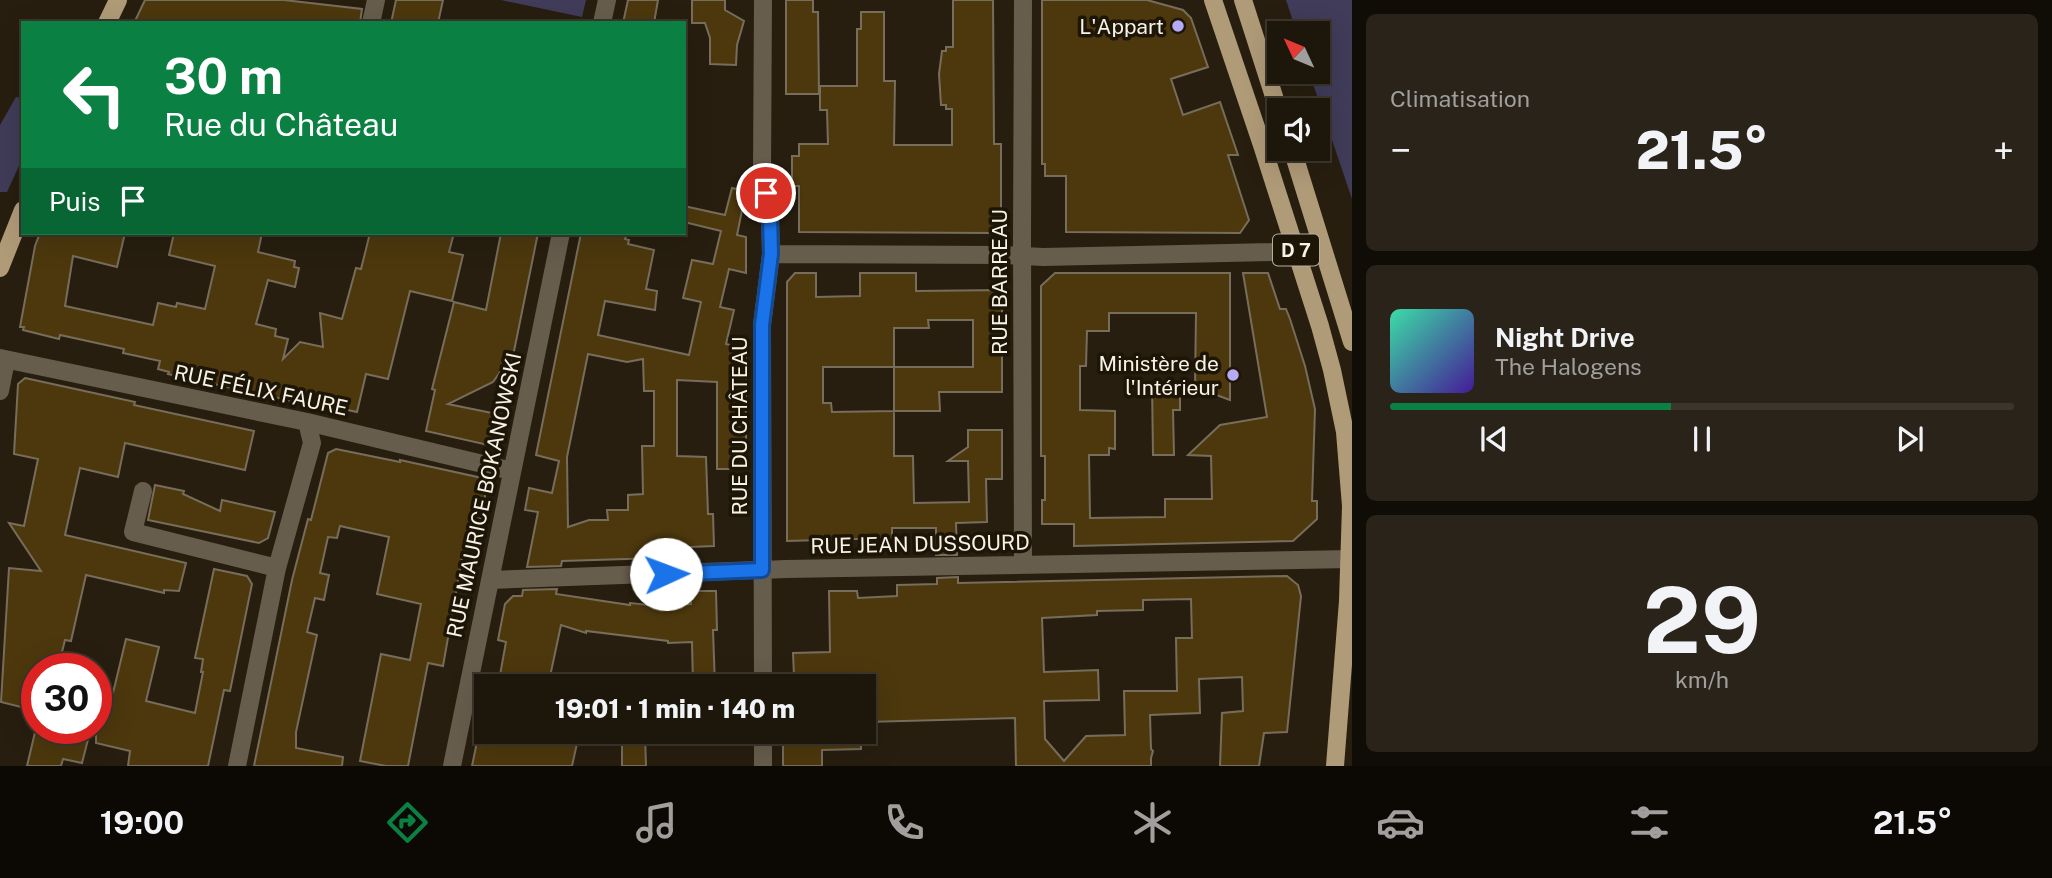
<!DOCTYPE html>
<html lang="fr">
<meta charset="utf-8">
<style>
:root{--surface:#1d160b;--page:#2a2319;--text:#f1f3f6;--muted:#a09f9d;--line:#3b352c;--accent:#0b8043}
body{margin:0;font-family:"Public Sans",sans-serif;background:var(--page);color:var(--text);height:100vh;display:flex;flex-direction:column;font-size:26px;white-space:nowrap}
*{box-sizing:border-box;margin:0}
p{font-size:23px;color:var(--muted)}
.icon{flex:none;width:38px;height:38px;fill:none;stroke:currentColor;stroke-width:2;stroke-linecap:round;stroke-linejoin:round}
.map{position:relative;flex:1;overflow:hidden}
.drawer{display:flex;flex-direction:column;gap:14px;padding:14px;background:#100c06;width:700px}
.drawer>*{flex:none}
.guide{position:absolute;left:21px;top:21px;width:665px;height:214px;border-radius:0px;box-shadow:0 7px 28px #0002,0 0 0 2px var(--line);background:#0b8043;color:#fff;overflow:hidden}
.needle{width:46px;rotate:314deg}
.controls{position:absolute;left:1267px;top:21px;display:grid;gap:14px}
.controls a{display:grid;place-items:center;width:63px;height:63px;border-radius:0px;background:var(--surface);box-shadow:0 7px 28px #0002,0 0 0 2px var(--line);font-size:35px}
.speed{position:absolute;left:21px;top:653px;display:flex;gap:14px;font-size:35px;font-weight:700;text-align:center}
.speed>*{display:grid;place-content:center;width:91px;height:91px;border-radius:50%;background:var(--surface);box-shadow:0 7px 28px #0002,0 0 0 2px var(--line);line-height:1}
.speed .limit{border:10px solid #d22;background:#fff;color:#111}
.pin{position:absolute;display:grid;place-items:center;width:60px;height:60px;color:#fff;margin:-30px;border:4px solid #fff;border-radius:50%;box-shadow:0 2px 7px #0007}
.me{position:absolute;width:77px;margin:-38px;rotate:88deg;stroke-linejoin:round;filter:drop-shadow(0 0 5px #0008)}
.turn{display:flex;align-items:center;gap:24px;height:147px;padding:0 28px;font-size:32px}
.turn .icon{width:91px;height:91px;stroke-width:2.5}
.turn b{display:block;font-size:49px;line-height:60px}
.then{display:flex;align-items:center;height:66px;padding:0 28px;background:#0003;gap:14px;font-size:26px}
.big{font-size:52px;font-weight:800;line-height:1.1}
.drawer .card{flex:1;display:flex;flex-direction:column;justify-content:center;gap:10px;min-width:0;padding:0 24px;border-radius:10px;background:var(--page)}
.drawer .dial{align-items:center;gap:0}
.dial b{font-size:91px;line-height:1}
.song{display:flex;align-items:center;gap:21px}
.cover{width:84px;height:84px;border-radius:10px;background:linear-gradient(135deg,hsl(160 70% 55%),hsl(260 70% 35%))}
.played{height:7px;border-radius:4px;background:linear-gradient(90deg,var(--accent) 45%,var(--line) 45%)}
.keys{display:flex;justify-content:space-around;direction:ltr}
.heat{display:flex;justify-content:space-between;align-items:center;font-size:38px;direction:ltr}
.trip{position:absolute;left:474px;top:674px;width:402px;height:70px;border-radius:0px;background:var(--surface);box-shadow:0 7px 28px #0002,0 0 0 2px var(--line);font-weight:800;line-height:70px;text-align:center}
.tabs{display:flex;height:112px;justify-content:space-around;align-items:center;background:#0c0904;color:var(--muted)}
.tabs .icon{width:49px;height:49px}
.tabs .selected{color:var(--accent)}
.tabs b{font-size:32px;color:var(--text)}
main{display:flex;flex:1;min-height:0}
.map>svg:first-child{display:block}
</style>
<main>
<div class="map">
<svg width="1352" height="766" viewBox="0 0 1352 766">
<rect width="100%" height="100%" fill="#271e0f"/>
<path fill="#403c59" d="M501,0H586L582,17Z
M1286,0H1352V199L1309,72H1318V33H1297Z
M16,97L23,98V157L7,192H0V125Z"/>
<path fill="#4d380d" stroke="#776d5b" stroke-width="2" fill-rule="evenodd" d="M145,0H284L362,9L360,23H134Z
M396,0H443L438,23H391Z
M628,0H658L654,23H623Z
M692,0H725V10L744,21L737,45L736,65L710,64V38L705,23H692Z
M786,0H813V12H818L819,94H786Z
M953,0H993L994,144H1001V222L990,233L799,232V186H792V156H799V144H828L827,110H820V86H857V29H861V12H884V81H895L894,145H952V109H946V105H941L939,74L942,51H946V47H953Z
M1042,0H1147L1183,10L1191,18L1208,67L1171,79L1183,115L1220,102L1238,155H1228L1249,220L1240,233L1066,232V176H1045V164H1042Z
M732,188L746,191L737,235L746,237V273L729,269L720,307L734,310L726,344L746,349V469H717V382L677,380V456L706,457L708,514H713L714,546L690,547V557L562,561L561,566L527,567L538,512L525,510L529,488L552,493L559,461L536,455L581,233H627L625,239L629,240L628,244L654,250L646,289L657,291L655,310L605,301L598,335L689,355L701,302L683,298L692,260L713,264L721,231L684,222V206L725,215ZM588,354L627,362L643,359L644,391H654V446H642L643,494L628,495V510H607L608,520H589L568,527L567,457Z
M40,233H125L117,267L73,256L65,306L153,325L158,303L176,307L177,303L205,309L215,266L169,255L174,233H262L258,252L295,261L294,267L299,268L295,287L268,280L256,324L276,329L275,336L288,339L283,359L300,342L323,347L320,313L342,319L356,268L361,269L370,233H454L449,252L463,255L452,301L410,291L388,379L366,374L357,412L334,407L333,410L168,374L169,372L158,369L160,361L123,353L124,349L60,335L59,339L23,330L24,327H20L35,246Z
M501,233H538L511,366L508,365L507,368H503L493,382L448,404L502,415L497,438L488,445L426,431L435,390L432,389L454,302L486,310Z
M795,273H816V297L860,296V273H916V291L1002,290V392H939L940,411H894V456H913L914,503L969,502L968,461H948L968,447V430H1002V479H986L987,522L956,523L957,555H936V528H892V538L787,541V282ZM928,320H973V367H894V328H929ZM823,367H894V411L832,412L831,403H823Z
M1055,273H1230V400L1195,387L1196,313H1109V331H1087L1086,366H1080V410L1115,411V449L1109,448V455H1089L1090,518L1165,517V499H1212L1211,456L1188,455L1220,425L1267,417L1243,273H1268L1280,309H1286L1290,319L1305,366L1315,409L1312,501H1317V519L1293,541L1074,546V524H1042V500H1045V456H1041V286Z
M25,378L135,402L134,405L254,431L245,470L125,443L118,477L80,468L65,535L186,563L179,591L164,590V593L86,575L71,641L65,640L58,668H37V711L1,702L9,568L41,571L9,523L24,526L38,459L14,454L18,384Z
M1152,383H1180V410H1173L1174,455H1153Z
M336,449L400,462V460L482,478L487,486L473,556L463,553L443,666L428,663L408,766H386L360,761L381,654L410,660L421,604L377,594L389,537L340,526L337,538L328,537L320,573L329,575L324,600L315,598L307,632L317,635L296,732V748L343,757L342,766H254L292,580L308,519L311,520L328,453Z
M155,485L184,491L183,494L220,511L222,500L275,512L268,538L259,543L148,520Z
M214,569L247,576L252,584L230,691L224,690L208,766H128L130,751L96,743V689L113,693L126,639L159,647L146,701L195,713L203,672H201L203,659L195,658Z
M1287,576L1298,585L1301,596L1287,732L1264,733L1259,766H1220L1222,713L1243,711L1242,677L1199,679L1200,713L1150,715L1151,749L1153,751L1151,758V766H1016L1015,718L866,722L865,682H859V675L794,676L793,653L830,652L829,591H857L858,598L897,596V585L937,584V578L958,577V583ZM1191,599L1192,638H1176L1177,691H1124L1125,735L1086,736L1064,761L1045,739L1044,701L1099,700L1098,670L1044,672L1042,618L1097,615V611L1143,610V600Z
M557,589L556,594L630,605V603L650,605L691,604L690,591H716L717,630H713L715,686H693L692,642L668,643V641L586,631V633L561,625L548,686H498L506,642L498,640L505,604L513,596H522L523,590Z
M36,728H91L82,763L63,759L61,766H27Z
M479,732H541L578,739L572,766H472Z
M783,732L861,733V749L822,750V766H783Z
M622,734H645L646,766H622Z"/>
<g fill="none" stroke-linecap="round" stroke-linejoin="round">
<path stroke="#675d4d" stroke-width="18" d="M763,0L762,171L770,216L771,254L762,325L763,686
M371,23L376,0
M602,23L607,0
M771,254L1005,255L1043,257L1274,252L1284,249L1292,238
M0,358L307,422L512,471
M0,391L6,360
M143,491L133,532L277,568
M1023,564L1022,238L1023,0
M490,580L786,569L1352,559
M763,732V766
M237,766L277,568L312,443L307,422
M452,766L561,233"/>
<path stroke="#b09b78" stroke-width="18" d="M1213,0L1262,145L1320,326L1332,370L1345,432L1351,506L1348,601L1335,766
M1243,0L1279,112
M107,23L118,0
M1292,149L1352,342
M0,268L23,210"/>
</g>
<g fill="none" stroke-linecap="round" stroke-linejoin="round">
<defs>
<path id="route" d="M666,574L762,570V325L771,254L770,216L766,193"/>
</defs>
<use href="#route" stroke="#114b97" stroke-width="18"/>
<use href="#route" stroke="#1a73e8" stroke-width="12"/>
</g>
<g fill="#b6abf8" stroke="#1d1506" stroke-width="2.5">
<circle cx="1178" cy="26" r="7"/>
<circle cx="1233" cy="375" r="7"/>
</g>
<g text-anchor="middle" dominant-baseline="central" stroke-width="7" stroke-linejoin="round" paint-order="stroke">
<rect fill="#1d1506" stroke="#b6afa4" stroke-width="2" x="1273" y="234.5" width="46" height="31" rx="5"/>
<g font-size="19" font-weight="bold" fill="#f7f1e7">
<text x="1296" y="250">D 7</text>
</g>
<g font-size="21" fill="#f7f1e7" stroke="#1d1506" text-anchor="end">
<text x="1164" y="26">L'Appart</text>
<text x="1219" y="363">Ministère de<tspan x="1219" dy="24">l'Intérieur</tspan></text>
</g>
<g font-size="21" fill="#f7f1e7" stroke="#1d1506">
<text transform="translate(999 282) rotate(-90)">RUE BARREAU</text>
<text transform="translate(261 390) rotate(12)">RUE FÉLIX FAURE</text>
<text transform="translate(739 426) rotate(-90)">RUE DU CHÂTEAU</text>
<text transform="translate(484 495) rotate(-78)">RUE MAURICE BOKANOWSKI</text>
<text transform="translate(920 544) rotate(-1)">RUE JEAN DUSSOURD</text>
</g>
</g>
</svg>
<div class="controls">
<a><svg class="needle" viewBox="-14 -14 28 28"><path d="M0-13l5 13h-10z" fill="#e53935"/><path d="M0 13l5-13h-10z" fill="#a09f9d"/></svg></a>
<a><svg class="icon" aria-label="sound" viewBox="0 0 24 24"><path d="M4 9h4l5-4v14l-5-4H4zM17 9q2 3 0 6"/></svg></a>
</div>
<div class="speed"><div class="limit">30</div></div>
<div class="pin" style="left:766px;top:193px;background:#d93025"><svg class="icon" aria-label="arrive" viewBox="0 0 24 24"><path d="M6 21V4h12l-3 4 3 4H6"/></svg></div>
<svg class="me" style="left:666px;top:574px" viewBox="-20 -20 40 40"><circle r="19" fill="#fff"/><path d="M0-13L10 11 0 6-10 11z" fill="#1a73e8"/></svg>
<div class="trip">19:01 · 1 min · 140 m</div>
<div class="guide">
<div class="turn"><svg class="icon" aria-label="left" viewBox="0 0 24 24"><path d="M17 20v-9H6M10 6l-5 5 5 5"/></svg><div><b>30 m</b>Rue du Château</div></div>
<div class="then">Puis<svg class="icon" aria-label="arrive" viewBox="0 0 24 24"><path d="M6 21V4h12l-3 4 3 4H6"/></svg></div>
</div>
</div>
<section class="drawer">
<div class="card"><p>Climatisation</p>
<div class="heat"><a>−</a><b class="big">21.5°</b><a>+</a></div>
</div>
<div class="card">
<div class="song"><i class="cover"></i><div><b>Night Drive</b><p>The Halogens</p></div></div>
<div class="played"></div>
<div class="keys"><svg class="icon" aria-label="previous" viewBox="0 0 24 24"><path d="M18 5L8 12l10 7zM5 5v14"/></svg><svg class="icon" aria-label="pause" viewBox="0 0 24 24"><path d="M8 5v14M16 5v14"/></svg><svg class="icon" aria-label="next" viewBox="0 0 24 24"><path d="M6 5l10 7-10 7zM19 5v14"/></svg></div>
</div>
<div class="card dial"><b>29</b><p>km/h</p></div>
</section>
</main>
<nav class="tabs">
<b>19:00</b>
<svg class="icon selected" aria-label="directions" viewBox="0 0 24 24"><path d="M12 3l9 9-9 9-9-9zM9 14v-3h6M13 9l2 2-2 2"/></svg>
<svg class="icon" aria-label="music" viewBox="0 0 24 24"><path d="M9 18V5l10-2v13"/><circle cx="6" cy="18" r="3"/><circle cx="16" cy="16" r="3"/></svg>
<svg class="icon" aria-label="phone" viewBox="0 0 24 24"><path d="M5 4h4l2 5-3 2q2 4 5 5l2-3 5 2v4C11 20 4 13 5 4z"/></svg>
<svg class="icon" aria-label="climate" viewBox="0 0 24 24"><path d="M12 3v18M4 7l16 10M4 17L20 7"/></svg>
<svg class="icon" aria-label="car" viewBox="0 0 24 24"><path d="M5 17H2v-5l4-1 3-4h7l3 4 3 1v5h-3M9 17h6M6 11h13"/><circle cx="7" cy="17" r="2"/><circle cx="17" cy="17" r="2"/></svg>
<svg class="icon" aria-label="filters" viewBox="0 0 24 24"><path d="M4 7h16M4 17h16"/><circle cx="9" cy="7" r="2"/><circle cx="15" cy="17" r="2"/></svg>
<b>21.5°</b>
</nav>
